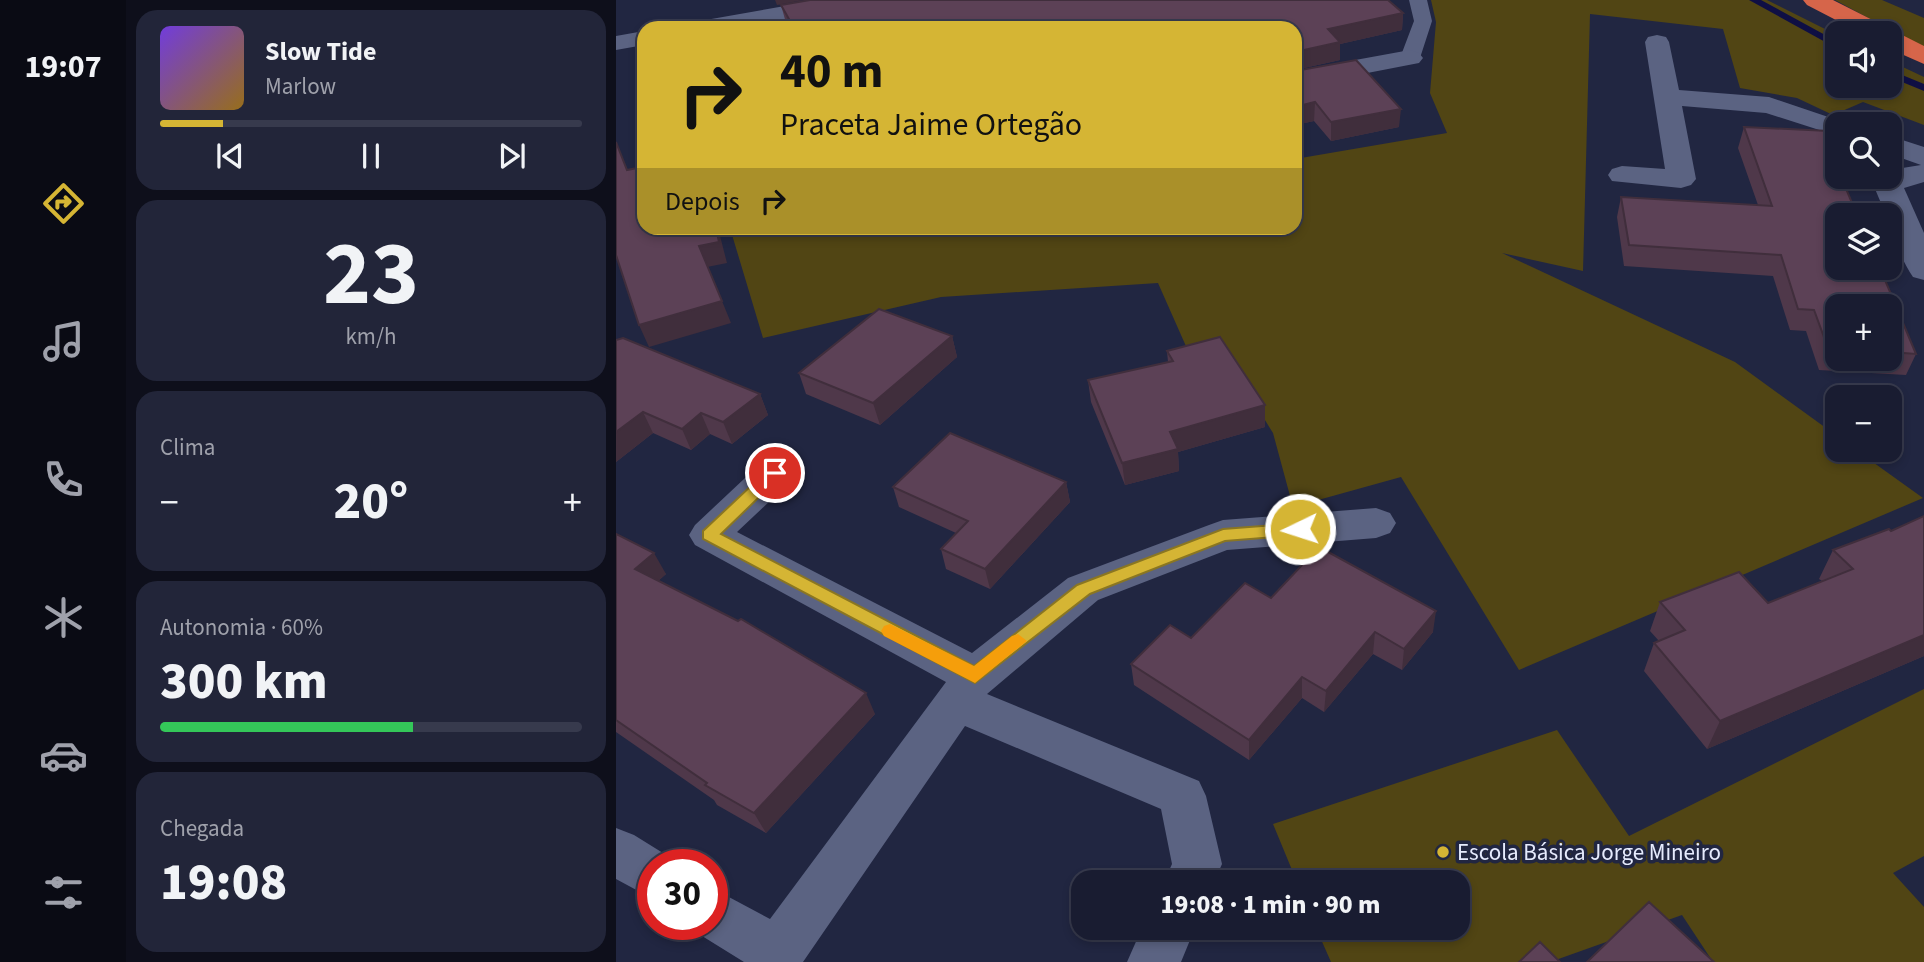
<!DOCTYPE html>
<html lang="pt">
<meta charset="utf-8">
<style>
:root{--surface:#191c31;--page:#222539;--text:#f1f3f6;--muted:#9fa1ab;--line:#373a4d;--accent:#d5b534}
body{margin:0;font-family:"Source Sans 3",sans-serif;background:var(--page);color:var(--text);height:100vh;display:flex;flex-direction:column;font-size:26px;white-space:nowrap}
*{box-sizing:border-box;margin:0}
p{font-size:23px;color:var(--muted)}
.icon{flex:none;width:38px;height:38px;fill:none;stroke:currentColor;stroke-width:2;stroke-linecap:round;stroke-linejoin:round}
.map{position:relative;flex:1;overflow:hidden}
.sheet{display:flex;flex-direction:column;gap:10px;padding:10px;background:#0e0f1b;width:490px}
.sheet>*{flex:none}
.hud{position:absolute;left:21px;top:21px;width:665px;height:214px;border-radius:21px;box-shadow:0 4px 10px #0003,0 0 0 2px var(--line);background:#d5b534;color:#111;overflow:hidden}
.buttons{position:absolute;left:1209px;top:21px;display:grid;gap:14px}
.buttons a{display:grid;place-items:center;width:77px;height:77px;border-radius:14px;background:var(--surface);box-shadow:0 4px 10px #0003,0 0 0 2px var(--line);font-size:35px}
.speed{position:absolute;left:21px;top:849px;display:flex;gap:14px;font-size:35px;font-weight:700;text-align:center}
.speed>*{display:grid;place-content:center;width:91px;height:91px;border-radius:50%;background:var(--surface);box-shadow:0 4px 10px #0003,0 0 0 2px var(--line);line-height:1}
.speed .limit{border:10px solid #d22;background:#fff;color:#111}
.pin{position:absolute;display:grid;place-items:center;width:60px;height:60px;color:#fff;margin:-30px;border:4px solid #fff;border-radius:50%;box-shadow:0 2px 7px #0007}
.me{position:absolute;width:77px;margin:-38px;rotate:266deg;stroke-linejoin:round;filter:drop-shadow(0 0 5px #0008)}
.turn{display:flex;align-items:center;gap:24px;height:147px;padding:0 28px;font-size:32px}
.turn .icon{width:91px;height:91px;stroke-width:2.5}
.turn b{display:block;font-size:49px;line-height:60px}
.then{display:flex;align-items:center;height:66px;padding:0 28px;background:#0003;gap:14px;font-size:26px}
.big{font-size:52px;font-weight:800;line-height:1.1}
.sheet .tile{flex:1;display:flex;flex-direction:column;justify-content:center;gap:10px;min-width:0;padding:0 24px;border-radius:21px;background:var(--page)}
.sheet .dial{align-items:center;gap:0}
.dial b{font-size:91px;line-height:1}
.song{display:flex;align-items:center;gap:21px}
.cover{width:84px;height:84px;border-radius:10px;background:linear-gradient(135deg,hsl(260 70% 55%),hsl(40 70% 35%))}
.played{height:7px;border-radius:4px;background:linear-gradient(90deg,var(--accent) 15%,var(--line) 15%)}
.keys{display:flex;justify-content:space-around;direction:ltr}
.heat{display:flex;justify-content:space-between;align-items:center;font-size:38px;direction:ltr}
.charge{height:10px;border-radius:5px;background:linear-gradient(90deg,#34c759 60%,var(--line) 0)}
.trip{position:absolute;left:455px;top:870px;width:399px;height:70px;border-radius:21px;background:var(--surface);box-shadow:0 4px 10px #0003,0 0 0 2px var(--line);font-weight:800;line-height:70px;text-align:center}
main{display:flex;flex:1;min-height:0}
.tab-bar{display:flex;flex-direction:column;width:126px;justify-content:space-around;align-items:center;background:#0a0b14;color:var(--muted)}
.tab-bar .icon{width:49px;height:49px}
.tab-bar .current{color:var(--accent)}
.tab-bar b{font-size:32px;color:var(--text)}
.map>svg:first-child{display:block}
</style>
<main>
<nav class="tab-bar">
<b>19:07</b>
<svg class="icon current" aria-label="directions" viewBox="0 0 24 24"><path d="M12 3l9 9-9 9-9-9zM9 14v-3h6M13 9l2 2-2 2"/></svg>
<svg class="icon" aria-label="music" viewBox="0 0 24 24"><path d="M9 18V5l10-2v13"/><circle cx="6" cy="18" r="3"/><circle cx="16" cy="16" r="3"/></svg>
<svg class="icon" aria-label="phone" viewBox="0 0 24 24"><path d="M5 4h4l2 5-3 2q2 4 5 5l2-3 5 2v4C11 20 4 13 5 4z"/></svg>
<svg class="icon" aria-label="climate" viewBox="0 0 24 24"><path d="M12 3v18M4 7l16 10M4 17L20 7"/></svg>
<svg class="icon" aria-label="car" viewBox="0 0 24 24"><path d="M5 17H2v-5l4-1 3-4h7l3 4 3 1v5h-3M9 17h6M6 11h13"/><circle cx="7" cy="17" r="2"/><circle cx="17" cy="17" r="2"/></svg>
<svg class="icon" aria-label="filters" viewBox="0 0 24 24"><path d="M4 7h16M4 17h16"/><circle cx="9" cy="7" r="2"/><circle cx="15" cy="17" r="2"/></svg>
</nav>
<section class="sheet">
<div class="tile">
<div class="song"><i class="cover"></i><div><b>Slow Tide</b><p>Marlow</p></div></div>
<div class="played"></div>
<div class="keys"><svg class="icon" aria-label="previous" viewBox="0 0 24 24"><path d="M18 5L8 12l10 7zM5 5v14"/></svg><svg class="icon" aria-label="pause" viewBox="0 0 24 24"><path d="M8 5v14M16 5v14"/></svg><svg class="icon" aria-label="next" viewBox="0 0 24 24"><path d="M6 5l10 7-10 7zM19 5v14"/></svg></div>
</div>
<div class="tile dial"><b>23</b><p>km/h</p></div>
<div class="tile"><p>Clima</p>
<div class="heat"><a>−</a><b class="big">20°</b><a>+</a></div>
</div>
<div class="tile"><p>Autonomia · 60%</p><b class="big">300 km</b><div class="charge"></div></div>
<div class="tile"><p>Chegada</p><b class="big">19:08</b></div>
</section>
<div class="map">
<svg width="1308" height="962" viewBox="0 0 1308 962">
<rect width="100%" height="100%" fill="#212641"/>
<path fill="#514514" d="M815,0H1151L1221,35L1222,86H1274V61L1308,77V125L1247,102L1217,115L1181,98L1124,88L1107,29L974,14L967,271L886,253L1119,362L1221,436L1222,450H1240L1307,498L903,670L785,477L677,507L657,433L601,342L573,353L542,283L325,297L147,338L114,228H679V159L831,133L814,93L820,22Z
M1219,0H1266L1308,18V48Z
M1308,689V856L1277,873L1308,907V962H1097L1066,915L934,962H715L700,928H842V882H681L657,824L941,730L1013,836Z"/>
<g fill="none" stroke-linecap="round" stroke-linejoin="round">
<path fill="#0f0f44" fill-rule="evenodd" d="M1133,0H1145L1222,42V49Z
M1274,70L1308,84V91L1274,77Z"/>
<path fill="#5b6382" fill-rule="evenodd" d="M793,0H811L816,21L804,58L794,64L784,58L798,21Z"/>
<path fill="#5b6382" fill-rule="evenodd" d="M203,0H255L251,5L243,7L125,28H72L75,23L84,21Z
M28,31V45L0,50V36Z
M1041,35L1050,37L1053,42L1063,90L1153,97L1233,124H1222V136L1150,113L1066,106L1080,179L1075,185L1065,188L996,181L992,175L996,169L1006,166L1049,169L1029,42L1032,37Z
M794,50L803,53L807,58L803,63L679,87V71Z
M1274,136L1308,147V182L1288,188L1308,233V280L1297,277C1286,261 1274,234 1274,215H1270L1254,177H1274V170L1305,165L1274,154Z
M159,460L173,463L178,473L173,483L121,532L356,653L452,578L593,525L607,520L760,508L774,513L780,523L774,533L760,538L611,550L482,600L371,694L583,781L590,796L606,864L598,882H548L556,864L545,809L349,726L187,962H128L78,931L75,924H96V888L154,919L330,682L79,545L73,535L79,525L145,463Z
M0,828L18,835L55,858L58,864H37V899L0,879Z
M526,928H579L565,962H511Z"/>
<path fill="#d6654a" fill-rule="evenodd" d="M1187,0H1217L1308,46V64L1274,49V33H1245L1191,5Z"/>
</g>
<path fill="#4f384a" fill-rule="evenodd" d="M165,5L787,13L786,30L724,44V60L679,70V28H173L170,23Z
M679,71L783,127L715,141L698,121L679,125Z
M1128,127L1235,179L1231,191L1300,354L1290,375L1203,370L1190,331L1174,330L1157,276L1008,266L1001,217L1005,197L1142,205L1122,148ZM1222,306H1274V359H1222Z
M336,336L341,357L264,425L190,394L183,373Z
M0,340L144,394L152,415L116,444L94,434L75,450L37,433L0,462Z
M551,351L649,427L562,452L563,471L509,485L475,402L472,380L552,362Z
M450,482L454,502L374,589L330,569L325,549L340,533L283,507L277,487Z
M1308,516V656L1091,749L1028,671L1038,643L1043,641L1034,631L1044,602L1152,603L1206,581L1203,579L1217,550L1275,531Z
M0,534L50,574L42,581L259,714L150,833L101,805L98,800L0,732Z
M655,598L817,632L786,670L757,654L708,712L686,698L633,760L518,685L515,664L575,638Z"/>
<path fill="#402e3c" d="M159,0H188L161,5Z
M787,13L786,30L724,44V60L679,70V52L712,29Z
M699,102L698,121L679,125V107Z
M785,109L783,127L715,141V122Z
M100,228H102L111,263L91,267L83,246Z
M106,301L115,323L33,347L23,325Z
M336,336L341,357L264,425L257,403Z
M144,394L152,415L116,444L107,422Z
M649,405V427L562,452L563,471L509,485L506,463L554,432Z
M27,412L37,433L0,462V432Z
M85,413L94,434L75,450L66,429Z
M450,482L454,502L374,589L369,569Z
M38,553L50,574L31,591L19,569Z
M820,611L817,632L786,670L788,649Z
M759,632L757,654L708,712L710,691Z
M1308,635V656L1091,749L1104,721Z
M686,677V698L633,760V740Z
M250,693L259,714L150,833L138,813Z"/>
<path fill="#5c4156" stroke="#402e3c" stroke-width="2" d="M194,0H772L787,13L712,29L724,42L679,52V28H178L165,5Z
M740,60L785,109L715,122L699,102L679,107V71Z
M1128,127L1213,131L1222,150V177H1234L1235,179H1226L1241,215H1222V268H1264L1300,354L1274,352V306H1222V349L1212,348L1198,310L1182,309L1165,255L1013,245L1005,197L1156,206Z
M0,142L11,170L26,167L27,173L28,172V228H100L103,242L83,246L106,301L23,325L0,255Z
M263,309L336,336L257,403L183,373Z
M604,337L649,405L554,432L562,449L506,463L472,380L557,361L551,351Z
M7,338L144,394L107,422L85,413L66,429L27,412L0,432V340Z
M334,433L450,482L369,569L325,549L352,521L277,487Z
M1308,516V635L1104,721L1038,643L1069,630L1044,602L1123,572L1152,603L1237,569L1217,550L1273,529L1275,531Z
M0,534L38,553L19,569L122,621L125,619L250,693L138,813L89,785L91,783L0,720Z
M703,547L820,611L788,649L759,632L710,691L686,677L633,740L515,664L554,625L575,638L629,583L655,598Z
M1033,902L1098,962H971Z
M924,942L944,962H903Z"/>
<path fill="#d5b534" stroke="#8a7622" stroke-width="2" d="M159,468L167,473L164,477L105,534L358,666L461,585L607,529L684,523L692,529L684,535L609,541L474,594L359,683L87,539V531L153,469Z"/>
<path fill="#f59e0b" d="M274,624L358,666L396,636L402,634L411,641L359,683L268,636L265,631L268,626Z"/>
<circle fill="#d5b534" stroke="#212641" stroke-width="2.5" cx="827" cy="852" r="7"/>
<g text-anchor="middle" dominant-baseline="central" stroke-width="7" stroke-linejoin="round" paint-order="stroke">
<g font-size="23" fill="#e6ebfd" stroke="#212641" text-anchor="start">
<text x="841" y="852">Escola Básica Jorge Mineiro</text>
</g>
</g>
</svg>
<div class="buttons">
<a><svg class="icon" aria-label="sound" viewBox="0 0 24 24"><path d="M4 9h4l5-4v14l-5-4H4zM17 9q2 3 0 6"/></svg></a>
<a><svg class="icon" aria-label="search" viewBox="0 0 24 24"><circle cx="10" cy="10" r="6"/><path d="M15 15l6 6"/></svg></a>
<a><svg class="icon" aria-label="layers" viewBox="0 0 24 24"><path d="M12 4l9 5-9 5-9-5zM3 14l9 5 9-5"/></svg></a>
<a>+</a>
<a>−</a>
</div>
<div class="speed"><div class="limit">30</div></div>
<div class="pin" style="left:159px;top:473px;background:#d93025"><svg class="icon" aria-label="arrive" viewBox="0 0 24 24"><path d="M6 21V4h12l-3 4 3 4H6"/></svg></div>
<svg class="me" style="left:684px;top:529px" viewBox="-20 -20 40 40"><circle r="17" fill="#d5b534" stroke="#fff" stroke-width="3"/><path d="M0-11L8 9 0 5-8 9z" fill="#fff"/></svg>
<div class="trip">19:08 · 1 min · 90 m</div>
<div class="hud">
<div class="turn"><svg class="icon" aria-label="right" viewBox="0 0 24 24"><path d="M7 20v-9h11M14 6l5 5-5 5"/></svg><div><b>40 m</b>Praceta Jaime Ortegão</div></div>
<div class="then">Depois<svg class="icon" aria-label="right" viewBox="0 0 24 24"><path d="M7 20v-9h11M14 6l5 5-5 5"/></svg></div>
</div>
</div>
</main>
